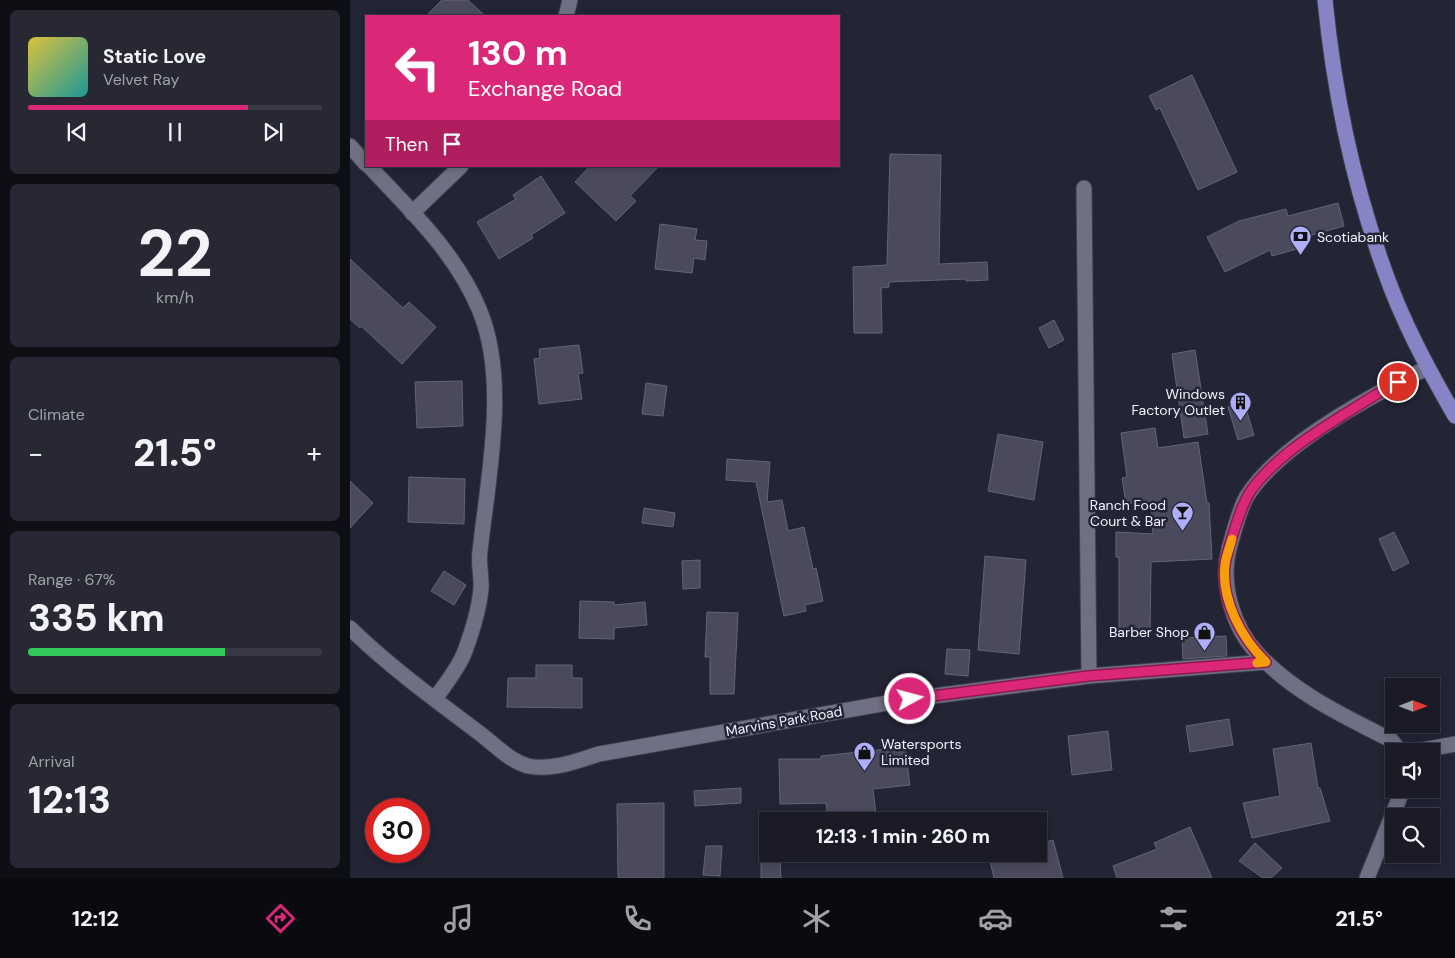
<!DOCTYPE html>
<meta charset="utf-8">
<style>
:root{--surface:#1a1b27;--page:#272833;--text:#f1f3f6;--muted:#9fa1a7;--line:#383944;--accent:#db2777}
body{margin:0;font-family:"DM Sans",sans-serif;background:var(--page);color:var(--text);height:100vh;display:flex;flex-direction:column;font-size:19px;white-space:nowrap}
*{box-sizing:border-box;margin:0}
p{font-size:16px;color:var(--muted)}
.icon{flex:none;width:28px;height:28px;fill:none;stroke:currentColor;stroke-width:2;stroke-linecap:round;stroke-linejoin:round}
.map{position:relative;flex:1;overflow:hidden}
.sheet{display:flex;flex-direction:column;gap:10px;padding:10px;background:#0e0f15;width:350px}
.sheet>*{flex:none}
.top-card{position:absolute;left:15px;top:15px;width:475px;height:152px;border-radius:0px;box-shadow:0 2px 8px #0003,0 0 0 1px var(--line);background:#db2777;color:#fff;overflow:hidden}
.needle{width:32px;rotate:90deg}
.tools{position:absolute;left:1035px;top:678px;display:grid;gap:10px}
.tools a{display:grid;place-items:center;width:55px;height:55px;border-radius:0px;background:var(--surface);box-shadow:0 2px 8px #0003,0 0 0 1px var(--line);font-size:25px}
.speed{position:absolute;left:15px;top:798px;display:flex;gap:10px;font-size:25px;font-weight:700;text-align:center}
.speed>*{display:grid;place-content:center;width:65px;height:65px;border-radius:50%;background:var(--surface);box-shadow:0 2px 8px #0003,0 0 0 1px var(--line);line-height:1}
.speed .limit{border:8px solid #d22;background:#fff;color:#111}
.pin{position:absolute;display:grid;place-items:center;width:42px;height:42px;color:#fff;margin:-21px;border:2px solid #fff;border-radius:50%;box-shadow:0 1px 5px #0007}
.me{position:absolute;width:55px;margin:-28px;rotate:83deg;stroke-linejoin:round;filter:drop-shadow(0 0 4px #0008)}
.turn{display:flex;align-items:center;gap:18px;height:105px;padding:0 20px;font-size:22px}
.turn .icon{width:65px;height:65px;stroke-width:2.5}
.turn b{display:block;font-size:35px;line-height:42px}
.then{display:flex;align-items:center;height:48px;padding:0 20px;background:#0003;gap:10px;font-size:19px}
.big{font-size:38px;font-weight:800;line-height:1.1}
.sheet .card{flex:1;display:flex;flex-direction:column;justify-content:center;gap:8px;min-width:0;padding:0 18px;border-radius:8px;background:var(--page)}
.sheet .dial{align-items:center;gap:0}
.dial b{font-size:65px;line-height:1}
.song{display:flex;align-items:center;gap:15px}
.cover{width:60px;height:60px;border-radius:8px;background:linear-gradient(135deg,hsl(50 70% 55%),hsl(180 70% 35%))}
.played{height:5px;border-radius:2px;background:linear-gradient(90deg,var(--accent) 75%,var(--line) 75%)}
.keys{display:flex;justify-content:space-around;direction:ltr}
.heat{display:flex;justify-content:space-between;align-items:center;font-size:28px;direction:ltr}
.charge{height:8px;border-radius:4px;background:linear-gradient(90deg,#34c759 67%,var(--line) 0)}
.trip{position:absolute;left:409px;top:812px;width:288px;height:50px;border-radius:0px;background:var(--surface);box-shadow:0 2px 8px #0003,0 0 0 1px var(--line);font-weight:800;line-height:50px;text-align:center}
.tabs{display:flex;height:80px;justify-content:space-around;align-items:center;background:#0a0b10;color:var(--muted)}
.tabs .icon{width:35px;height:35px}
.tabs .on{color:var(--accent)}
.tabs b{font-size:22px;color:var(--text)}
main{display:flex;flex:1;min-height:0}
.map>svg:first-child{display:block}
</style>
<main>
<section class="sheet">
<div class="card">
<div class="song"><i class="cover"></i><div><b>Static Love</b><p>Velvet Ray</p></div></div>
<div class="played"></div>
<div class="keys"><svg class="icon" aria-label="previous" viewBox="0 0 24 24"><path d="M18 5L8 12l10 7zM5 5v14"/></svg><svg class="icon" aria-label="pause" viewBox="0 0 24 24"><path d="M8 5v14M16 5v14"/></svg><svg class="icon" aria-label="next" viewBox="0 0 24 24"><path d="M6 5l10 7-10 7zM19 5v14"/></svg></div>
</div>
<div class="card dial"><b>22</b><p>km/h</p></div>
<div class="card"><p>Climate</p>
<div class="heat"><a>−</a><b class="big">21.5°</b><a>+</a></div>
</div>
<div class="card"><p>Range · 67%</p><b class="big">335 km</b><div class="charge"></div></div>
<div class="card"><p>Arrival</p><b class="big">12:13</b></div>
</section>
<div class="map">
<svg width="1105" height="878" viewBox="0 0 1105 878">
<rect width="100%" height="100%" fill="#232434"/>
<path fill="#4a4a5c" stroke="#646477" d="M92,0H118L135,16H76Z
M842,75L887,172L848,190L810,108L806,110L799,96Z
M540,154L591,155L589,264L637,262L638,280L616,281V279L539,282V287L531,288L532,333H504L503,267L537,265Z
M240,166H309L280,196L286,201L266,221L225,182Z
M191,176L215,213L181,235L183,238L149,259L127,222L166,199L163,195Z
M988,203L994,226L951,238L954,247L922,256L920,250L875,272L857,237L889,221L936,209L938,216Z
M310,224L347,229L345,240L357,241L355,260L344,258L342,273L305,269Z
M0,259L53,308L59,302L86,327L52,364L11,326L10,328L0,319Z
M704,320L714,340L699,348L689,328Z
M229,345L233,373L228,374L232,399L189,404L184,359L190,358L189,349Z
M845,350L858,434L834,438L822,354Z
M112,381L113,426L67,428L65,382Z
M296,383L317,386L313,416L292,414Z
M894,402L904,435L888,440L878,407Z
M805,428L808,448L848,442L857,503H859L862,559L801,562L800,636L769,635V557H766V532L803,534L801,501L776,504L772,478L777,477L771,433Z
M648,434L693,442L684,500L638,491Z
M377,459L420,462L417,502L432,500L438,531L454,527L463,569L466,568L473,601L455,605L456,611L434,616L406,482L376,480Z
M59,477L115,479L114,524L58,522Z
M0,481L23,503L0,528Z
M294,508L325,513L323,527L292,523Z
M1044,532L1059,563L1043,571L1029,539Z
M635,556L676,560L669,654L628,650Z
M350,560V588L333,589L332,561Z
M94,571L116,585L104,605L81,591Z
M230,601L264,602V605L295,602L297,625L264,628V639L229,638Z
M357,612L388,613L384,694H360V657H355Z
M876,636L877,656L833,659L832,638Z
M597,649L620,650L618,676L595,674Z
M186,665H222V678H232V708L157,707L158,678H186Z
M879,719L883,745L840,752L836,726Z
M758,731L762,770L722,775L718,736Z
M961,743L968,788H970L980,821L902,838L893,803L930,796L923,749Z
M555,747L560,785L523,789L526,814L478,820L476,803L430,804L429,759H471V756Z
M391,788V803L345,806L344,791Z
M314,803V878H268L267,804Z
M840,827L862,878H767L763,866L807,849L804,843Z
M703,840L713,878H644L639,857L651,854H688V844Z
M905,843L932,868L921,878H913L889,861Z
M356,846H372L370,876L353,875Z
M430,857L431,878H411V859Z"/>
<g fill="none" stroke-linecap="round" stroke-linejoin="round">
<defs>
<path id="minor" d="M216,16L220,0
M0,146L16,164
M19,166C59,209 106,253 129,309C159,379 138,477 130,551C128,564 132,577 131,589C129,609 122,632 115,651C109,668 95,684 85,699
M734,188L739,676
M62,213L111,166
M0,628C39,666 84,699 128,732C143,743 159,761 178,766C202,771 227,761 249,754L560,699L739,676L916,662
M1050,751L1041,740C994,716 944,693 908,654C883,628 870,584 879,549C884,532 888,512 897,496C930,444 1022,395 1077,368
M1067,751L1105,744
M1017,878L1053,789"/>
<path id="primary" d="M975,0C984,92 1003,183 1034,269C1052,321 1078,369 1105,416"/>
</defs>
<use href="#minor" stroke="#3f3f4d" stroke-width="17"/>
<use href="#primary" stroke="#3f3f4d" stroke-width="17"/>
<use href="#minor" stroke="#707084" stroke-width="15"/>
<use href="#primary" stroke="#8784c6" stroke-width="15"/>
</g>
<g fill="none" stroke-linecap="round" stroke-linejoin="round">
<defs>
<path id="route" d="M560,699L738,676L916,662C892,639 870,599 875,564C877,553 881,541 884,531C889,516 893,502 902,489C926,457 960,436 993,415C1011,404 1029,392 1048,382"/>
</defs>
<use href="#route" stroke="#8e194d" stroke-width="12"/>
<use href="#route" stroke="#db2777" stroke-width="9"/>
<path stroke="#f59e0b" stroke-width="9" d="M882,539C880,547 876,556 875,565C871,600 892,639 916,662L907,663"/>
</g>
<defs>
<symbol id="bank-pin" viewBox="-11 -11 22 30"><path d="M0 17L-7.5 6A9.5 9.5 0 1 1 7.5 6Z" fill="#aeaefa" stroke="#232434"/><path d="M-6-4H6V4H-6ZM0-2.3a2.3 2.3 0 1 0 0 4.6a2.3 2.3 0 1 0 0-4.6Z" fill="#111"/></symbol>
<symbol id="building-pin" viewBox="-11 -11 22 30"><path d="M0 17L-7.5 6A9.5 9.5 0 1 1 7.5 6Z" fill="#aeaefa" stroke="#232434"/><path d="M-4-6H4V6H1V3H-1V6H-4ZM-2.5-4.3h1.7v1.8h-1.7ZM.8-4.3h1.7v1.8H.8ZM-2.5-1h1.7V.8h-1.7ZM.8-1h1.7V.8H.8Z" fill="#111"/></symbol>
<symbol id="bar-pin" viewBox="-11 -11 22 30"><path d="M0 17L-7.5 6A9.5 9.5 0 1 1 7.5 6Z" fill="#aeaefa" stroke="#232434"/><path d="M-6-5H6L.8 .8V4.5H3.5V6h-7V4.5H-.8V.8Z" fill="#111"/></symbol>
<symbol id="shop-pin" viewBox="-11 -11 22 30"><path d="M0 17L-7.5 6A9.5 9.5 0 1 1 7.5 6Z" fill="#aeaefa" stroke="#232434"/><path d="M-5-2.5h2.3a2.7 3.5 0 0 1 5.4 0H5L5.5 6h-11ZM-1.5-2.5h3a1.5 2.3 0 0 0-3 0Z" fill="#111"/></symbol>
</defs>
<g fill-rule="evenodd">
<use href="#bank-pin" x="938" y="224" width="25" height="34"/>
<use href="#building-pin" x="878" y="390" width="25" height="34"/>
<use href="#bar-pin" x="820" y="500" width="25" height="34"/>
<use href="#shop-pin" x="842" y="620" width="25" height="34"/>
<use href="#shop-pin" x="502" y="740" width="25" height="34"/>
</g>
<g text-anchor="middle" dominant-baseline="central" stroke-width="5" stroke-linejoin="round" paint-order="stroke">
<g font-size="14" fill="#f1f2fd" stroke="#232434" text-anchor="end">
<text x="967" y="237" text-anchor="start">Scotiabank</text>
<text x="875" y="394">Windows<tspan x="875" dy="16">Factory Outlet</tspan></text>
<text x="816" y="505">Ranch Food<tspan x="816" dy="16">Court &amp; Bar</tspan></text>
<text x="839" y="632">Barber Shop</text>
<text x="531" y="744" text-anchor="start">Watersports<tspan x="531" dy="16">Limited</tspan></text>
</g>
<g font-size="14" fill="#f1f2fd" stroke="#232434">
<text transform="translate(434 721) rotate(-10)">Marvins Park Road</text>
</g>
</g>
</svg>
<div class="tools">
<a><svg class="needle" viewBox="-14 -14 28 28"><path d="M0-13l5 13h-10z" fill="#e53935"/><path d="M0 13l5-13h-10z" fill="#9fa1a7"/></svg></a>
<a><svg class="icon" aria-label="sound" viewBox="0 0 24 24"><path d="M4 9h4l5-4v14l-5-4H4zM17 9q2 3 0 6"/></svg></a>
<a><svg class="icon" aria-label="search" viewBox="0 0 24 24"><circle cx="10" cy="10" r="6"/><path d="M15 15l6 6"/></svg></a>
</div>
<div class="speed"><div class="limit">30</div></div>
<div class="pin" style="left:1048px;top:382px;background:#d93025"><svg class="icon" aria-label="arrive" viewBox="0 0 24 24"><path d="M6 21V4h12l-3 4 3 4H6"/></svg></div>
<svg class="me" style="left:560px;top:699px" viewBox="-20 -20 40 40"><circle r="17" fill="#db2777" stroke="#fff" stroke-width="3"/><path d="M0-11L8 9 0 5-8 9z" fill="#fff"/></svg>
<div class="trip">12:13 · 1 min · 260 m</div>
<div class="top-card">
<div class="turn"><svg class="icon" aria-label="left" viewBox="0 0 24 24"><path d="M17 20v-9H6M10 6l-5 5 5 5"/></svg><div><b>130 m</b>Exchange Road</div></div>
<div class="then">Then<svg class="icon" aria-label="arrive" viewBox="0 0 24 24"><path d="M6 21V4h12l-3 4 3 4H6"/></svg></div>
</div>
</div>
</main>
<nav class="tabs">
<b>12:12</b>
<svg class="icon on" aria-label="directions" viewBox="0 0 24 24"><path d="M12 3l9 9-9 9-9-9zM9 14v-3h6M13 9l2 2-2 2"/></svg>
<svg class="icon" aria-label="music" viewBox="0 0 24 24"><path d="M9 18V5l10-2v13"/><circle cx="6" cy="18" r="3"/><circle cx="16" cy="16" r="3"/></svg>
<svg class="icon" aria-label="phone" viewBox="0 0 24 24"><path d="M5 4h4l2 5-3 2q2 4 5 5l2-3 5 2v4C11 20 4 13 5 4z"/></svg>
<svg class="icon" aria-label="climate" viewBox="0 0 24 24"><path d="M12 3v18M4 7l16 10M4 17L20 7"/></svg>
<svg class="icon" aria-label="car" viewBox="0 0 24 24"><path d="M5 17H2v-5l4-1 3-4h7l3 4 3 1v5h-3M9 17h6M6 11h13"/><circle cx="7" cy="17" r="2"/><circle cx="17" cy="17" r="2"/></svg>
<svg class="icon" aria-label="filters" viewBox="0 0 24 24"><path d="M4 7h16M4 17h16"/><circle cx="9" cy="7" r="2"/><circle cx="15" cy="17" r="2"/></svg>
<b>21.5°</b>
</nav>
